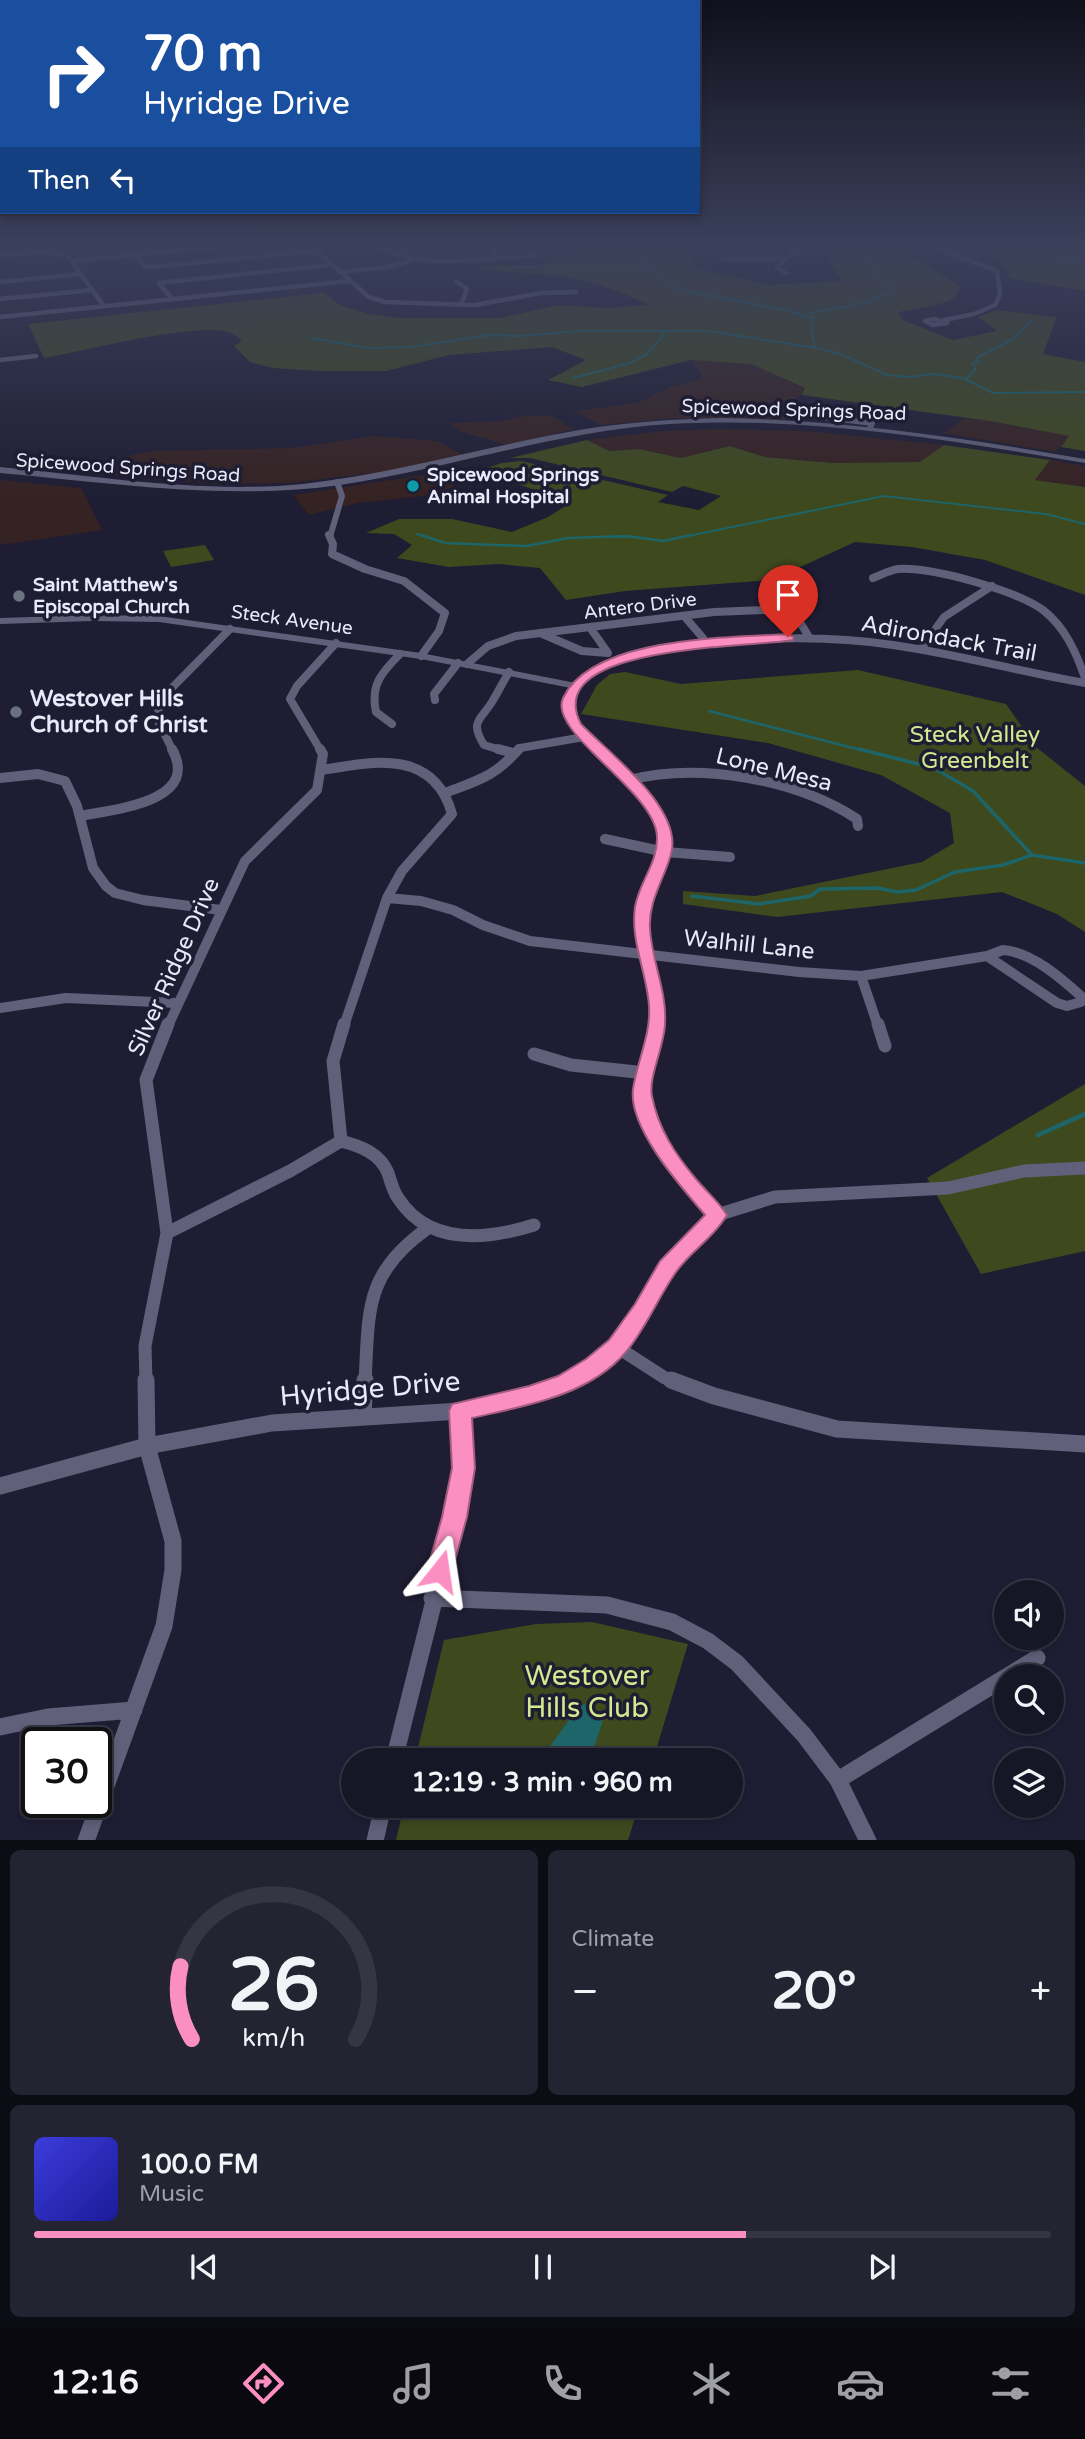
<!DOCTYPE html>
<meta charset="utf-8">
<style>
:root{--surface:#161626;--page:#232332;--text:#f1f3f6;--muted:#9e9fa7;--line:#353543;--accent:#fc8fc2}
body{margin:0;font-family:"Varela Round",sans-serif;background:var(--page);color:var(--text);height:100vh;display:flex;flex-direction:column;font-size:26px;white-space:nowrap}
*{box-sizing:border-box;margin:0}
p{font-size:23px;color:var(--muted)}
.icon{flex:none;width:38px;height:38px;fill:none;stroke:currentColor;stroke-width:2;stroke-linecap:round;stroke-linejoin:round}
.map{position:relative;height:1840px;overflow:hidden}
.drawer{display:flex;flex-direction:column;gap:10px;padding:10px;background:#0c0c15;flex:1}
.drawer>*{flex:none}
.guide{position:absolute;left:0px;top:0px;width:700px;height:214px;box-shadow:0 4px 10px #0003,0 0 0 2px var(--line);background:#1a4fa0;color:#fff;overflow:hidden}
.controls{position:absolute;left:994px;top:1580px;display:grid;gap:14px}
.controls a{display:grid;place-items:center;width:70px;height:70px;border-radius:50%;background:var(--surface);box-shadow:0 4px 10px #0003,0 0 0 2px var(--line);font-size:35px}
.speed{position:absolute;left:21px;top:1727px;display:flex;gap:14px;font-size:35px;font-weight:700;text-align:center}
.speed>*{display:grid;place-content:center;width:91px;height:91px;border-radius:50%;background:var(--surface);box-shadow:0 4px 10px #0003,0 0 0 2px var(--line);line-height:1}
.speed .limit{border:4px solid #111;border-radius:10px;background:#fff;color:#111}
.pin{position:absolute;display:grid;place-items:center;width:60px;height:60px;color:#fff;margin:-72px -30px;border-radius:50% 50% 50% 0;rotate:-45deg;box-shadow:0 0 7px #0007}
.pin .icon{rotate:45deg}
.me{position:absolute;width:77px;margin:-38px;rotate:15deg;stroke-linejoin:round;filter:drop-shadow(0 0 5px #0008)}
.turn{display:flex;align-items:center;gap:24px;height:147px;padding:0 28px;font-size:32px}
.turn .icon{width:91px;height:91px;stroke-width:2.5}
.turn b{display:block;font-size:49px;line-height:60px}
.then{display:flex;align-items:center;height:66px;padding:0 28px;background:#0003;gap:14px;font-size:26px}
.big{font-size:52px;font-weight:700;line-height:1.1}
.drawer .card{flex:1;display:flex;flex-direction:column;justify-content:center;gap:10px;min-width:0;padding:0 24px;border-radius:10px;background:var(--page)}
.drawer .dial{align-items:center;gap:0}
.dial svg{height:182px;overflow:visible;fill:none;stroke:var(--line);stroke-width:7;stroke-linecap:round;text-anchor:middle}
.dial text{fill:var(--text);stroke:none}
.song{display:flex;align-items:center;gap:21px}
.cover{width:84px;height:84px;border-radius:10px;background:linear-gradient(135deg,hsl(240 70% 55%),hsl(240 70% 35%))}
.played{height:7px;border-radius:4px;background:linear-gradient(90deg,var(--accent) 70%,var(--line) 70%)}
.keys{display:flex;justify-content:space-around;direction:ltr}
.heat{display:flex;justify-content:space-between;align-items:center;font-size:38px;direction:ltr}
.drawer .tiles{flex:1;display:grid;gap:10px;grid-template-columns:1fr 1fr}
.card:last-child{grid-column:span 2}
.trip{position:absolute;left:341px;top:1748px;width:402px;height:70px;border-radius:35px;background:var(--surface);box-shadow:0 4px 10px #0003,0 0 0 2px var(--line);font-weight:700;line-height:70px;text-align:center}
.dock{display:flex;height:112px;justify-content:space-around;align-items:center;background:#09090f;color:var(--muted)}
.dock .icon{width:49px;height:49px}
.dock .on{color:var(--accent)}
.dock b{font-size:32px;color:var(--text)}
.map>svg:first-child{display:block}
</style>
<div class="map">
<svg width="1085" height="1841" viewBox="0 0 1085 1841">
<rect width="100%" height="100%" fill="#1e1d33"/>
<path fill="#352222" d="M691,360L751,364L805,389L802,395L792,401L790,420L672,418L601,425L575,411L637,403L673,386L701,379L702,376Z
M550,415L574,429L507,445L462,432L449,423L503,421L523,416Z
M965,418L990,421L1070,436L1056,452L943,433Z
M719,429L807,431L944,445L921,462L832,463L765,457L730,446L681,458L639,449L609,451L587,440L664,431Z
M373,436L437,441L468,457L415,468L290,483L216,484L88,474L132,455L154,451L292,448Z
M1050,460L1085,466V487L1035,480Z
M443,472L455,485L442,494L358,503L309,515L293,495Z
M0,480L81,488L102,530L0,545Z"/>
<path fill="#3f491e" d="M539,243H693L687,256L698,269L767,285L842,281L829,261L837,243H879L913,258L960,286L955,298L938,305L898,312L903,320L953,340L997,331L978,317L996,310L1057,317L1043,354L1085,362V451L1061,447L1069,436L990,421L802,395L805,388L751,364L691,360L582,387L548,380L586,360L552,347L449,355L386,371H317L273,368L250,362L234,346L242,341C235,333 224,330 212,330C157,331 99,348 44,358L28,324L324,293L340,305L369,314L400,318H500L558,305L608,308L649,305C619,290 585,278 550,275C523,272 501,273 474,267L553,264V258H573L580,250Z
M971,243H1085V291L1010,278L1000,261Z
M587,440L609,451L639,449L681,458L730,446L765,457L832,463L920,462L944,445L1050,460L1035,480L1085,487V595L985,560L912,547L855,542L772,580L625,591L566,600L540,568L499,564L449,567L397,558L412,545L394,534L366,533L399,519H452L512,532L548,517L572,502L477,471L502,463L521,461L668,495L658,502L699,510L721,496L683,486L672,492L530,458H510Z
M205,545L214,560L171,567L163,551Z
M858,670L1006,704L1036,747L1085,786V932L1057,914L1002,892L777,917L683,904V891L755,896L922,862L954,843L950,813L881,775L768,743L581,714L597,685L610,674L625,672L681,684Z
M1085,1084V1251L981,1274L927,1178Z
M592,1622L688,1644L653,1760H415L444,1640L536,1624Z
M404,1806H639L628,1840H396Z"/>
<path fill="#1d6568" d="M584,1704L604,1717L590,1760H540L580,1705Z"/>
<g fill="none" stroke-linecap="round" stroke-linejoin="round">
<path stroke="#1d6568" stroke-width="2" d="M568,243L595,251L638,255
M656,243L638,255L649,258L644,262L646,265L681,290L795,312L813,319
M1018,249L1085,264
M514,267L649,268
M311,338L369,348L411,347L490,335L520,336L579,331H708L817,348L843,355L887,375L909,377L934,374L963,378L993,393L1085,392
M816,347C808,329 816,327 811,313L869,302L889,291L891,285L882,281L874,271L878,264L865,258L858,243
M573,378L630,363L647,354L665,333
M966,379L976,369L972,364L978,361L977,358L1013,339L1032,321
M417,534L427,537
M592,537H636
M683,537L884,496L1046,514L1085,524"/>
<path stroke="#1d6568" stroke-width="2.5" d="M421,535L445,543L527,546L568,538L627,536L664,541L691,535
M709,711L865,751"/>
<path stroke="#1d6568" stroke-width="3.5" d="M859,749L934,768L973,791L1032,855L1085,863
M692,896L759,904L811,896L820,889L878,888L897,892L916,890L955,872L1003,865L1032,855"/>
<path stroke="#1d6568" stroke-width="4.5" d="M1038,1135L1085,1114"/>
<path stroke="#60607a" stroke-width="4.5" d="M308,243L369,297L385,302L475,305L541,293L576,292
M373,243C420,273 487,257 540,255
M448,243L488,246L493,249L494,256
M923,243L997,271L1000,294L995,305L974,314L944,320
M0,255L42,252L67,255L104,306
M136,255L144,266L152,267L316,251
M723,259H787
M72,261L250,243
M339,272L389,267L412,260
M786,273L777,267L803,243
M456,281L467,289L461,305
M0,282L82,274
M0,299L92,290
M172,299L159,283L331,265
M0,317L349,281
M934,319L947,323L933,325L925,321Z
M0,360L36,356"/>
<path stroke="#60607a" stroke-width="6" d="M825,417L872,423L870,428
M330,537L342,496L337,482"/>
<path stroke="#60607a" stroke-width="8" d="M329,535L333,544L332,554L365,569L404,581L445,613L439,631L421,656
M873,578C881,575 890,570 898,569C932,567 1015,590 1043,610C1065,627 1076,652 1085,678
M684,616L703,638
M540,633L582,651L608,653L591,629
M921,649L944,617L992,586
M467,664L488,646L516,636L714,612L792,609L809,637
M435,700L434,694L458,663
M392,724L376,712C370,685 382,672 400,654
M173,751L159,723L158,702L230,629
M321,751L290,699L297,686L336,643
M504,751L484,745C469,721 481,720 492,702C498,692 503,682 509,672
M518,751L520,748L584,737
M596,751C576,730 555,705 583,680C614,653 657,648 697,644C762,637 828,635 893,645C957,654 1021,672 1085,683"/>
<path stroke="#60607a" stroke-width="10" d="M498,749L513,753
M595,749C631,786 679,807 657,868C651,885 642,900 642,919C641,955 658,990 657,1026
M322,770C374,761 434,749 452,814L402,871L387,898L344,1026
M0,778L38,774L65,781L77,806L93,868L106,886L115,893L143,900L221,910
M629,780C700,762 796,779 857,819L858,826
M445,793C479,780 494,777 519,749
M80,816C115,809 201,802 172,749
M605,839L665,852L730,857
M387,898L421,901L453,910L483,925L530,941L799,972L861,976L987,956
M1003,950C1032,952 1062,979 1082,997L1081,1002L1067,1006L1057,1003L987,956Z
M861,976L878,1026
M0,1008L66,998L177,1003
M168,1026L245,861L317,790L323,754L320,749"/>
<path stroke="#60607a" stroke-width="13" d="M657,1024C655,1048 644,1070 643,1093C641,1140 687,1185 717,1215
M878,1024L885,1046
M534,1054L571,1065L646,1073
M341,1141C360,1146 380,1153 388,1173C391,1182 393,1191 398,1198C429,1246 486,1240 534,1225
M167,1233L290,1171L341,1141L333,1061L344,1024
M617,1347L665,1378L676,1382
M146,1382L145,1346L167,1233L146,1080L168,1024
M365,1382C369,1310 364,1273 428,1228
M567,1382L594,1366L617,1347L667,1267L717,1215L775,1197L948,1188L1024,1171L1085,1168"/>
<path stroke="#60607a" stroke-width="17" d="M671,1380L714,1396L837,1429L1085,1444
M363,1416L365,1380
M0,1486L147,1446L272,1423L460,1411L529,1396L570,1380
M432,1598L607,1605L672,1622L708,1641L737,1663L804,1735L838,1780L868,1841
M1008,1676L1037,1658
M0,1727L48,1717L134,1710
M394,1760L455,1517L463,1468L460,1411
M838,1780L1006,1677
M86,1841L164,1626L173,1570V1541L147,1446L146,1380
M375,1841L383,1806"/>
<path fill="#60607a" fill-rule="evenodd" d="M92,615L159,616L421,653L576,683L581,686L576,689L421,659L159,622L92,621L0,624V618Z"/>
<path fill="#60607a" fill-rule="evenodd" d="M722,418C845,420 964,438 1085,459V463C948,440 809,416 670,424C557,431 451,468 340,485C227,501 113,483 0,473V467C99,476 203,494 303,484C398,473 490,445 585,429C630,422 676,419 722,418Z"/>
</g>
<linearGradient id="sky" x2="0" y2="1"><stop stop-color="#10101c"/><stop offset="0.49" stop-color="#3b405b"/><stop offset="1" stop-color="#3b405b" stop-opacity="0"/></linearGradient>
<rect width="1085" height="501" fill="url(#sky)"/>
<path fill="#fc8fc2" stroke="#a45d7e" stroke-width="2" d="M788,634L794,637L793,640C754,648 539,643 581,724C609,753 684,809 671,854C664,880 648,901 650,929C652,962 667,991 665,1023C665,1045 648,1077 652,1096C658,1128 675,1154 696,1179C706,1191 719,1202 727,1215C714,1238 688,1253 674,1275C657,1300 646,1328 626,1352C589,1396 524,1406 472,1418L475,1468L467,1517L452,1571L449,1579L440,1583L431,1579L427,1571L442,1517L452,1468L449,1411L452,1404L529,1386L558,1376L586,1359L609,1340L635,1304L660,1261L705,1215C681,1187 628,1128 633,1089C637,1061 651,1035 649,1006C647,973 630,941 635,907C639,882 658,863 657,837C656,791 547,733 563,698C592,636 729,638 788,634Z"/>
<circle fill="#0f9aa8" stroke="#1e1d33" stroke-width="2.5" cx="413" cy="486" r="7"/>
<g fill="#6b7280" stroke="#1e1d33" stroke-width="2.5">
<circle cx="19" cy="596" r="7"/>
<circle cx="16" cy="712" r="7"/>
</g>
<g text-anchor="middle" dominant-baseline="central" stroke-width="7" stroke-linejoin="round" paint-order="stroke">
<g font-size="19" fill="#e9eaf9" stroke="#1e1d33">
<text transform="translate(794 410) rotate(2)">Spicewood Springs Road</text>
<text transform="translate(128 468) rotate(4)">Spicewood Springs Road</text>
<text transform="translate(640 606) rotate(-7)">Antero Drive</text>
<text transform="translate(292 620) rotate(8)">Steck Avenue</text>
</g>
<g font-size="19" font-weight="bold" fill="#e9eaf9" stroke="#1e1d33" text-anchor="start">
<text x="427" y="475">Spicewood Springs<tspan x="427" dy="22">Animal Hospital</tspan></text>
<text x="33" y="585">Saint Matthew's<tspan x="33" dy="22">Episcopal Church</tspan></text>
</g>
<g font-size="23" fill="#e9eaf9" stroke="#1e1d33">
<text transform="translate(949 639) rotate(10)">Adirondack Trail</text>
<text transform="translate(774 770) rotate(14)">Lone Mesa</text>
<text transform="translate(749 945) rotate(6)">Walhill Lane</text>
<text transform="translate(174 967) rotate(-66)">Silver Ridge Drive</text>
</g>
<g font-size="23" font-weight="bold" fill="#e9eaf9" stroke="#1e1d33" text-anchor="start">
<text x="30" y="699">Westover Hills<tspan x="30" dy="26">Church of Christ</tspan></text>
</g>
<g font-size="23" fill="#d3e990" stroke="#1e1d33">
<text x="975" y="735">Steck Valley<tspan x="975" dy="26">Greenbelt</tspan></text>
</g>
<g font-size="28" fill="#e9eaf9" stroke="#1e1d33">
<text transform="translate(370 1389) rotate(-5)">Hyridge Drive</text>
</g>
<g font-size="28" fill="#d3e990" stroke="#1e1d33">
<text x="587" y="1676">Westover<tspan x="587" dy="32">Hills Club</tspan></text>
</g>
</g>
</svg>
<div class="controls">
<a><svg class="icon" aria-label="sound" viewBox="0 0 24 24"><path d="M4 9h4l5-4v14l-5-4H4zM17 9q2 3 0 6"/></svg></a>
<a><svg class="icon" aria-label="search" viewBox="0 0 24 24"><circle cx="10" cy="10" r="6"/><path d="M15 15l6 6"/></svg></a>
<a><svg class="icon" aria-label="layers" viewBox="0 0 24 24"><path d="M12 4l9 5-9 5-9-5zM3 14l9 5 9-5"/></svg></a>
</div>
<div class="speed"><div class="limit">30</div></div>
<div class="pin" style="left:788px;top:637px;background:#d93025"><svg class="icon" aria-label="arrive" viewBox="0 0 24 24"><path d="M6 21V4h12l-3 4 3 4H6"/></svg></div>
<svg class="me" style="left:440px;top:1571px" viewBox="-20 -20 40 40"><path d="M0-17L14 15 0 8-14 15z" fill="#fc8fc2" stroke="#fff" stroke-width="4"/></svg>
<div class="trip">12:19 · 3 min · 960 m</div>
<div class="guide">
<div class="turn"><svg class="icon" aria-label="right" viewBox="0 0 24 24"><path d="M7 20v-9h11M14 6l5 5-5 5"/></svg><div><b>70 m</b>Hyridge Drive</div></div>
<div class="then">Then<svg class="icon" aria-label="left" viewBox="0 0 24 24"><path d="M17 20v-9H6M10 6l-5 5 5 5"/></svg></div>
</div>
</div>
<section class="drawer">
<div class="tiles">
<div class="card dial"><svg viewBox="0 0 100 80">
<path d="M14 69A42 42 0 1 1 86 69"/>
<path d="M14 69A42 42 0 0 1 9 37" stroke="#fc8fc2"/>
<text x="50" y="56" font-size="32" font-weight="700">26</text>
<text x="50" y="72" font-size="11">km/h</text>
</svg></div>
<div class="card"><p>Climate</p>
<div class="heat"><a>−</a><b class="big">20°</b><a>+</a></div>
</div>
<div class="card">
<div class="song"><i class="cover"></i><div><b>100.0 FM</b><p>Music</p></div></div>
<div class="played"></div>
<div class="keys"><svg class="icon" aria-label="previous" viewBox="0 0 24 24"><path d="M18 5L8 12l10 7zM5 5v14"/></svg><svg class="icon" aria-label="pause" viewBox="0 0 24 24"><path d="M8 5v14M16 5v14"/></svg><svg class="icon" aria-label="next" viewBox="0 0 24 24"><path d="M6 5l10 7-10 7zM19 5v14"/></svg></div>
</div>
</div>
</section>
<nav class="dock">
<b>12:16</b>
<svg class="icon on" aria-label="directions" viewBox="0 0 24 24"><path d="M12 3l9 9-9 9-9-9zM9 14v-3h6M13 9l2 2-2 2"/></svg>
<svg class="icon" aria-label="music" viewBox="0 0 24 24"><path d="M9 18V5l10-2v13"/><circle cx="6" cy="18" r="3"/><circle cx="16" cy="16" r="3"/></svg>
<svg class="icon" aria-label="phone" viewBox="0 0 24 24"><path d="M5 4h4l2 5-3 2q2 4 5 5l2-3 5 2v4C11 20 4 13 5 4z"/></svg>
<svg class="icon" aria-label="climate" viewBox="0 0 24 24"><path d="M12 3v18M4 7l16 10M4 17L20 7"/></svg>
<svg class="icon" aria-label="car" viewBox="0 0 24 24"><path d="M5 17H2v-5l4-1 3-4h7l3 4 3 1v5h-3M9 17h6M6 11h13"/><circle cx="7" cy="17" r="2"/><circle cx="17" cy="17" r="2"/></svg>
<svg class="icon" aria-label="filters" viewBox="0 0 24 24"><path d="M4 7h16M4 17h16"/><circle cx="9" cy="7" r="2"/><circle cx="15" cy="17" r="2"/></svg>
</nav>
